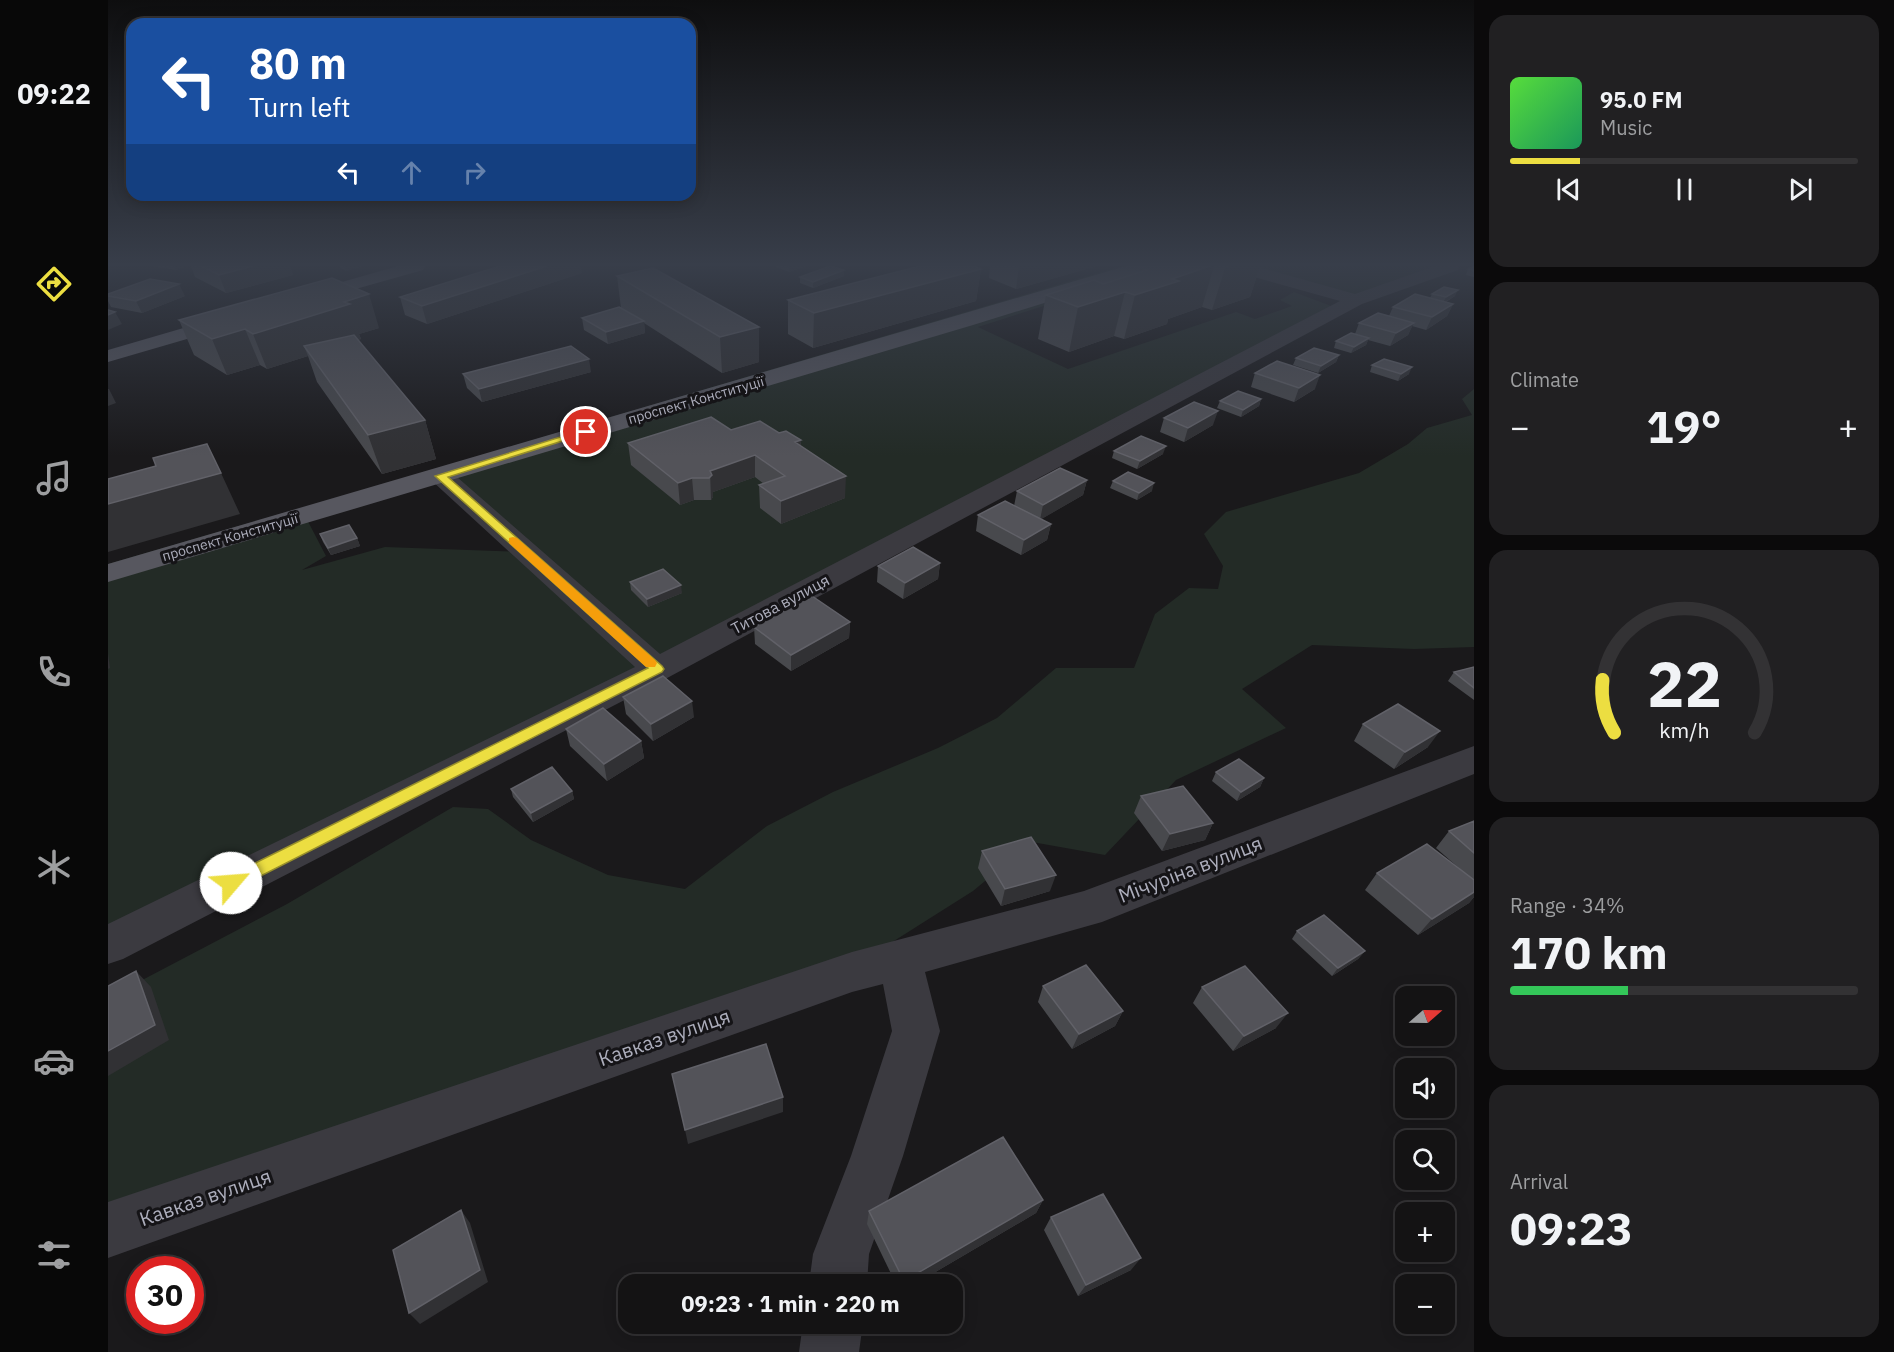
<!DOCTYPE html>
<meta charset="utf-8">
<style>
:root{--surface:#141314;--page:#212022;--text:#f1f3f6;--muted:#9d9ea0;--line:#333234;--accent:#ecde41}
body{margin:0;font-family:"IBM Plex Sans",sans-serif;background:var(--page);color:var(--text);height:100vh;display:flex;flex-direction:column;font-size:22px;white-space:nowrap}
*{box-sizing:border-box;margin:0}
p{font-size:20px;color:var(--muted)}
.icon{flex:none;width:33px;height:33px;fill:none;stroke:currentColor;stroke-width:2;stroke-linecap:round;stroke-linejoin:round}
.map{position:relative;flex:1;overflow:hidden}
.panel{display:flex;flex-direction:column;gap:15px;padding:15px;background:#0b0a0b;width:420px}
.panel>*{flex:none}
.guide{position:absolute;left:18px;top:18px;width:570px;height:183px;border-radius:18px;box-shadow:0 3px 15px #0003,0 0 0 2px var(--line);background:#1a4fa0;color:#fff;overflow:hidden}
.needle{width:39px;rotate:70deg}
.tools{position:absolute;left:1287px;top:986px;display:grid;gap:12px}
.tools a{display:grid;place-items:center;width:60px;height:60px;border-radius:12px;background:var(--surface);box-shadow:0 3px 15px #0003,0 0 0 2px var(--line);font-size:30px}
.speed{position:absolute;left:18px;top:1256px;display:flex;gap:12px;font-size:30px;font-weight:700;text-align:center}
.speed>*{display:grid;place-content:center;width:78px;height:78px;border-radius:50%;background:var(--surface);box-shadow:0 3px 15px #0003,0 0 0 2px var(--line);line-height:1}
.speed .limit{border:9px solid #d22;background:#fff;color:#111}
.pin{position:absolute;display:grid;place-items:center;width:51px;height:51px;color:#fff;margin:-26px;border:3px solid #fff;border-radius:50%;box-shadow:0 2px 6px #0007}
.me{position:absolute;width:66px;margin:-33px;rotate:63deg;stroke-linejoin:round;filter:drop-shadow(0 0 4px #0008)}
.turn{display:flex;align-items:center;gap:21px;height:126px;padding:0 24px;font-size:27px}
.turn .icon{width:78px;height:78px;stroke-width:2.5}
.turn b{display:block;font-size:42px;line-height:51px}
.lanes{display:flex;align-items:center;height:57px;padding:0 24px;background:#0003;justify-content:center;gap:30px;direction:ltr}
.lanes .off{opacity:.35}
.big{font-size:45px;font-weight:700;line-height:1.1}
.panel .tile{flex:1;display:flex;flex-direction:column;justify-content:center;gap:9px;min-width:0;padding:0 21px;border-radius:18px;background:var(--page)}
.panel .dial{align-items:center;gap:0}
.dial svg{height:156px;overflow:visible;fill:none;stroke:var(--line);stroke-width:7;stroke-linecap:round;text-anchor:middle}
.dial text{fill:var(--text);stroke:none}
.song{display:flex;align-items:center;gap:18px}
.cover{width:72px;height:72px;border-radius:9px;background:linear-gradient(135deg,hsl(110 70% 55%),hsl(150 70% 35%))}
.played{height:6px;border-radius:3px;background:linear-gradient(90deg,var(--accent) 20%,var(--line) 20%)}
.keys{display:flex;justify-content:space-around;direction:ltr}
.heat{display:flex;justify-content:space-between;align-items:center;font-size:33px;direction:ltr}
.charge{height:9px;border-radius:4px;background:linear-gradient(90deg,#34c759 34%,var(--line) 0)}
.trip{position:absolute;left:510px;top:1274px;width:345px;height:60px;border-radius:18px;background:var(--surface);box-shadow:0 3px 15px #0003,0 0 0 2px var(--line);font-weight:700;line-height:60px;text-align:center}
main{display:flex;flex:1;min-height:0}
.dock{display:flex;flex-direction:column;width:108px;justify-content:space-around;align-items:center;background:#080808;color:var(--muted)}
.dock .icon{width:42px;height:42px}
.dock .selected{color:var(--accent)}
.dock b{font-size:27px;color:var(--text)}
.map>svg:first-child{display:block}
</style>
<main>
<nav class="dock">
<b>09:22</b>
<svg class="icon selected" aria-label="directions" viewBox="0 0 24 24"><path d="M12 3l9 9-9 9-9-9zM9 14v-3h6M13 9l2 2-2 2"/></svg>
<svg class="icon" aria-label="music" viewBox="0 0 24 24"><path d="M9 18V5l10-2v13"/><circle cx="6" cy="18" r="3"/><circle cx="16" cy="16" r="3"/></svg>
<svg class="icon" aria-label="phone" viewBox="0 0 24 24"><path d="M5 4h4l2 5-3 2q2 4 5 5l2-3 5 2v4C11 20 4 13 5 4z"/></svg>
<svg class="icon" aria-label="climate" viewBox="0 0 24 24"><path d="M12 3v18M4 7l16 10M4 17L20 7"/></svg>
<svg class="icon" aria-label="car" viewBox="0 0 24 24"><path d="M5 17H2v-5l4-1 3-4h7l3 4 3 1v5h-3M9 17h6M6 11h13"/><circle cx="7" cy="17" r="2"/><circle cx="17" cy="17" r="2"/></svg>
<svg class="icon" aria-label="filters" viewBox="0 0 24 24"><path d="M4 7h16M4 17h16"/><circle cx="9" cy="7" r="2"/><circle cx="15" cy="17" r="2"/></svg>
</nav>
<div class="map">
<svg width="1366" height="1352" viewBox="0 0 1366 1352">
<rect width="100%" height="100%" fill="#1a191b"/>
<path fill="#232b26" d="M1013,266H1061L870,327L960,369L1128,312L1147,319L1184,306L1172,300L1186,292L1231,309L0,945V564L193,508L218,556L194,570L277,547L417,552L334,467Z
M1135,266H1343L1262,295H1242Z
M1366,389V647L1306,649L1204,645L1134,689L1178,728L1068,780L997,855L924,842L865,891L729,977L0,1230V998L179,904L345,807L380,809L423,840L500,875L577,889L659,826L725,792L830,748L889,718L948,668H1026L1047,614L1081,588L1110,589L1115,566L1096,534L1118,512L1251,473L1300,444L1319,428L1364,415L1354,399Z"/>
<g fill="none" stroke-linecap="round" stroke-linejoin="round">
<path fill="#3b3a40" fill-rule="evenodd" d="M1119,266H1147L1247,294L1327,266H1352L1350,270L1254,304L561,677L15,959L0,964V924L527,667L323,480L320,475L323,470L332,468L341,470L552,654L1232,301L1121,270Z
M1366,746V774L994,922L817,972L832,1031L795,1156L761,1254L759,1284H701L705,1254L743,1156L784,1031L775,984L744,992L0,1258V1202L744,952L976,891Z
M695,1323H755L751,1352H691Z"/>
<path fill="#57575f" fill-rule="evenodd" d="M290,266H317L315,270L198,303L192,302L189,298L192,294Z
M1018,266H1045L1043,270L865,325L0,582V564Z
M120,315L127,317L129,321L127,325L0,362V350Z"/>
</g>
<path fill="#48494d" d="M44,266H79L68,270Z
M83,266H182L185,275L118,293L87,277Z
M230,266H255L238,271Z
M666,266H698L681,272Z
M882,266H989L908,289L881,278Z
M1038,266H1152L1142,297L1104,310L1094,307L1060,319L1059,324L1016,339L1006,336L961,352L930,339L938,295L995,284L1031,273L1032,268Z
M1366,266V277L1358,275L1360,269Z
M545,268L651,362L614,373L536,323L537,333L500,344L476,330L474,318L513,308L509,276Z
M873,269L868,301L705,348L680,334V300Z
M474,273L319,324L297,315L292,297Z
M736,276L705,288L692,283V277Z
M0,294L77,296L34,313L3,307L0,301Z
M1324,294L1347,296L1338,302L1345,304L1339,316L1318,330L1304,326L1300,335L1282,346L1260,340L1258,345L1243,353L1226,348L1228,341L1247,334L1251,323L1281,316L1285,307L1322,298Z
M71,320L271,328L251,334L253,339L250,340L317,420L328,459L274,474L209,382L200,356L159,369L152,365L119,375L86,355Z
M1231,355L1228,362L1210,373L1185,365L1188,358Z
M1264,365L1301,374L1290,381L1262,372Z
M483,372L374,402L359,388L355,374Z
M1147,373L1207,389L1186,402L1143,387Z
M1153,399L1151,406L1133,417L1109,408L1112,401Z
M1056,418L1105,425L1076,442L1052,432Z
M623,430L671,433L693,440V446L737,498L673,524L652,508L651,485L656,484L647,477L605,492V497L603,500H586L572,505L523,465L520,443Z
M1006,451L1055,454L1029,469L1004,458Z
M979,480L975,495L933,519L943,524L939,540L913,555L868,531L870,515L906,506L909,491Z
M1005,481L1044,491L1029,500L1002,488Z
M212,534L249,538L252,546L223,555L215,542Z
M832,563L830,579L795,599L769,582L770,566Z
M522,582L574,593L540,607L523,590Z
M742,622L741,638L683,671L647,644L646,627Z
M1366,667V700L1340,681L1346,672Z
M515,697L586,717L545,741L518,714Z
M1255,724L1320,747L1286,769L1246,741Z
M458,729L533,741L536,758L499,781L462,746Z
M1108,772L1156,778L1152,787L1129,801L1104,781Z
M403,789L464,791L466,799L425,822L405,797Z
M1033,796L1105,823L1097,840L1054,851L1026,813Z
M1366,821V897L1361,903L1310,935L1257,890L1269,873L1352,869L1328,848L1341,831Z
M874,851L942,891L893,906L870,868Z
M1189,931L1257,951L1250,959L1224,976L1184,939Z
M935,986L1015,1011L1007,1026L964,1049L930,1002Z
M1094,987L1168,1028L1125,1051L1085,1003Z
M935,1200L928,1213L807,1284H788L759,1224L761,1211Z
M943,1217L1023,1270L970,1296L936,1230Z"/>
<path fill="#313134" d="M66,266H79L68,270Z
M145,266H182L185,275L118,293L111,275Z
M237,266H255L238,271Z
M439,266H473L474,273L319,324L314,306Z
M681,266H698L681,272Z
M911,266H989L908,289Z
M1102,266H1106L1094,307L1060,319L1059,324L1016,339L1027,295L1064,279Z
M1122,266H1152L1142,297L1104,310L1117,268Z
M873,269L868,301L705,348L706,313Z
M736,270V276L705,288V282Z
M71,284L77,296L34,313L28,301Z
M1350,290L1347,296L1335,303L1338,297Z
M1017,292L1006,336L961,352L970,307Z
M261,294L271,328L251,334L253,339L203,355L196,346L200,356L159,369L145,334L236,302Z
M1345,304L1339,316L1318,330L1324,317Z
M7,312L14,324L0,330V315Z
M536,321L537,333L500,344L498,332Z
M1306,323L1300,335L1282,346L1288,333Z
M651,327V362L614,373L612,337Z
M137,329L152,365L119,375L104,339Z
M1261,338L1258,345L1243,353L1246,347Z
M1231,355L1228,362L1210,373L1213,366Z
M481,359L483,372L374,402L371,389Z
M1304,367L1301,374L1290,381L1293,374Z
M1212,375L1207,389L1186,402L1191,388Z
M0,389H1L8,403L0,406Z
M1153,399L1151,406L1133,417L1135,410Z
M1110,411L1105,425L1076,442L1080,428Z
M317,420L328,459L274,474L260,435Z
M693,440L692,462L687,442Z
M1058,446L1055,454L1029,469L1032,461Z
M647,455V477L605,492V497L603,500L602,471Z
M113,473L132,514L0,552V504Z
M738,476L737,498L673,524V501Z
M584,478L586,500L572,505L570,483Z
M979,480L975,495L932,520L935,505Z
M1046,483L1044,491L1029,500L1031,493Z
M943,524L939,540L913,555L916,540Z
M249,538L252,546L223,555L220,548Z
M832,563L830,579L795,599L797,583Z
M573,585L574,593L540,607L539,599Z
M742,622L741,638L683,671V655Z
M0,653L2,668L0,669Z
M584,701L586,717L545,741L543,724Z
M1332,731L1320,747L1286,769L1297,752Z
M533,741L536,758L499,781L496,764Z
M1156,778L1152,787L1129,801L1133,792Z
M464,791L466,799L425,822L423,813Z
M1105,823L1097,840L1054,851L1062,834Z
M948,875L942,891L893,906L897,889Z
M1366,892V897L1361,903L1310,935L1324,919Z
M1257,951L1250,959L1224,976L1230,968Z
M28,971L43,987L61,1040L0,1076V1051Z
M1015,1011L1007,1026L964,1049L971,1034Z
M1180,1013L1168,1028L1125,1051L1136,1036Z
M675,1097V1112L580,1144L577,1130Z
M935,1200L928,1213L807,1284H795L796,1281Z
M353,1210L362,1223L380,1282L312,1324L301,1313Z
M1033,1258L1023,1270L970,1296L978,1285Z"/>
<path fill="#535359" stroke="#616168" stroke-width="1.5" d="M93,266H145L111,275Z
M392,266H439L314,306L292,297Z
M722,266L736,270L705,282L692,277Z
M812,266H866L873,269L706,313L680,300Z
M1038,266H1102L1064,279L1071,281L1027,295L1017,292L970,307L938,295L986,280L995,284L1039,270L1032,268Z
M1366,266V271L1360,269Z
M545,268L651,327L612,337L509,276Z
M224,278L261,294L236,302L242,304L145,334L137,329L104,339L71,320Z
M42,279L71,284L28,301L0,296V294Z
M1336,287L1350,290L1338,297L1324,294Z
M1307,294L1345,304L1324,317L1285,307Z
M511,307L536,321L498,332L474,318Z
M0,310L7,312L0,315Z
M1270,313L1306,323L1288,333L1251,323Z
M1243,333L1261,338L1246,347L1228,341Z
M246,335L317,420L260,435L196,346Z
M463,346L481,359L371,389L355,374Z
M1206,348L1231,355L1213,366L1188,358Z
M1276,359L1304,367L1293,374L1264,365Z
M1169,361L1212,375L1191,388L1147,373Z
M1130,391L1153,399L1135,410L1112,401Z
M1086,402L1110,411L1080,428L1056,418Z
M603,417L623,430L652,421L671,433L678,431L693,440L687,442L738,476L673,501L651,485L677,476L647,455L602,471L604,475L601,478H584L570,483L520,443Z
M1033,436L1058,446L1032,461L1006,451Z
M99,444L113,473L0,504V479L48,466L45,458Z
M952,468L979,480L935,505L909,491Z
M1020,472L1046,483L1031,493L1005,481Z
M897,501L943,524L916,540L870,515Z
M241,525L249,538L220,548L212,534Z
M805,547L832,563L797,583L770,566Z
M555,569L573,585L539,599L522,582Z
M704,596L742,622L683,655L646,627Z
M1366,667V688L1346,672Z
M555,676L584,701L543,724L515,697Z
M1290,704L1332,731L1297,752L1255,724Z
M495,708L533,741L496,764L458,729Z
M1131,759L1156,778L1133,792L1108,772Z
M444,767L464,791L423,813L403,789Z
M1075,786L1105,823L1062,834L1033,796Z
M1366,821V853L1341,831Z
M923,837L948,875L897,889L874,851Z
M1319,844L1366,880V892L1324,919L1269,873Z
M1216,915L1257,951L1230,968L1189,931Z
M978,965L1015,1011L971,1034L935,986Z
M1137,966L1180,1013L1136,1036L1094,987Z
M28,971L47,1025L0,1051V986Z
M658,1044L675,1097L577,1130L564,1074Z
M895,1137L935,1200L796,1281L761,1211Z
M995,1194L1033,1258L978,1285L943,1217Z
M353,1210L372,1270L301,1313L285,1250Z"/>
<linearGradient id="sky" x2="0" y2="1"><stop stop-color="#0e0e0f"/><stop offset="0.58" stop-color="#383e4a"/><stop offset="1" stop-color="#383e4a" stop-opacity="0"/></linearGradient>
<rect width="1366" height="456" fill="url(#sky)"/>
<path fill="#ecde41" stroke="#99902a" stroke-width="1.5" d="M475,430L483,432L340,477L554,666L556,669L554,672L129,888L123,891L117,888L114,883L117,878L540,668L327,476Z"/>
<path fill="#f59e0b" d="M405,537L409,538L547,660L549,663L547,667H538L401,543V538Z"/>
<g text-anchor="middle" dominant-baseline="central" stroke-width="6" stroke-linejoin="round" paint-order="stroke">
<g font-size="14" fill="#acadbb" stroke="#151417">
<text transform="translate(588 400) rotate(-16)">проспект Конституції</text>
<text transform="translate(122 537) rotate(-16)">проспект Конституції</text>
</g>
<g font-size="16" fill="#acadbb" stroke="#151417">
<text transform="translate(672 604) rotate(-28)">Титова вулиця</text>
</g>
<g font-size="20" fill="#acadbb" stroke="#151417">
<text transform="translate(1082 869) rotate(-21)">Мічуріна вулиця</text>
<text transform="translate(556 1037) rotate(-19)">Кавказ вулиця</text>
<text transform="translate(97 1197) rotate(-19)">Кавказ вулиця</text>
</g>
</g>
</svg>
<div class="tools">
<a><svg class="needle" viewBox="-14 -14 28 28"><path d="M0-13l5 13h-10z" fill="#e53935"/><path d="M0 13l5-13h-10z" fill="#9d9ea0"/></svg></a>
<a><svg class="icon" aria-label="sound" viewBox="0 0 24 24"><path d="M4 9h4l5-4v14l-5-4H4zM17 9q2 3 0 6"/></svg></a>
<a><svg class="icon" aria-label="search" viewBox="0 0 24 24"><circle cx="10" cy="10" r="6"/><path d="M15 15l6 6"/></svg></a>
<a>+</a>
<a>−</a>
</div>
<div class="speed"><div class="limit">30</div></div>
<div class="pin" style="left:478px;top:432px;background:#d93025"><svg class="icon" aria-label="arrive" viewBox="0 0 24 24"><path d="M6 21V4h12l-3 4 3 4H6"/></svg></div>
<svg class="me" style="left:123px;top:883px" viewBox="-20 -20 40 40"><circle r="19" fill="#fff"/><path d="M0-13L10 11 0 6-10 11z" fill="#ecde41"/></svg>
<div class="trip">09:23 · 1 min · 220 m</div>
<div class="guide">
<div class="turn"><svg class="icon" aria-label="left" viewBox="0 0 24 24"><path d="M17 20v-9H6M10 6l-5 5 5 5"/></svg><div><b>80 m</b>Turn left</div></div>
<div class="lanes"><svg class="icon" aria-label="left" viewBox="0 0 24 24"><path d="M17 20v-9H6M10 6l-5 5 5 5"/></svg><svg class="icon off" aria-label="ahead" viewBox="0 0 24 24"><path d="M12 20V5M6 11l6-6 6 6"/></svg><svg class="icon off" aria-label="right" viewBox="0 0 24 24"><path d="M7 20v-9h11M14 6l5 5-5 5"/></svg></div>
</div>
</div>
<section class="panel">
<div class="tile">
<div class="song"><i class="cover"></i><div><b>95.0 FM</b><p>Music</p></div></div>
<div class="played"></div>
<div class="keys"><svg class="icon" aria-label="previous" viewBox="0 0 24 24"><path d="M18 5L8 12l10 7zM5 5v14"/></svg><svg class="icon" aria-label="pause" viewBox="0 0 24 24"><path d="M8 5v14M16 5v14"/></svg><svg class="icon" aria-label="next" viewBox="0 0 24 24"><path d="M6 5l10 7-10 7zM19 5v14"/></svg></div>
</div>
<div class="tile"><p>Climate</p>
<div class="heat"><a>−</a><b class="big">19°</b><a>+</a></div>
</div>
<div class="tile dial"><svg viewBox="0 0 100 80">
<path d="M14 69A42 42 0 1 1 86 69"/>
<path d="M14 69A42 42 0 0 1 8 42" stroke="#ecde41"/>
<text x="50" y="56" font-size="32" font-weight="700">22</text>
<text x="50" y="72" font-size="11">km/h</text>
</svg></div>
<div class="tile"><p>Range · 34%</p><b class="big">170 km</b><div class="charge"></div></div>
<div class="tile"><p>Arrival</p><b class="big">09:23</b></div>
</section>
</main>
